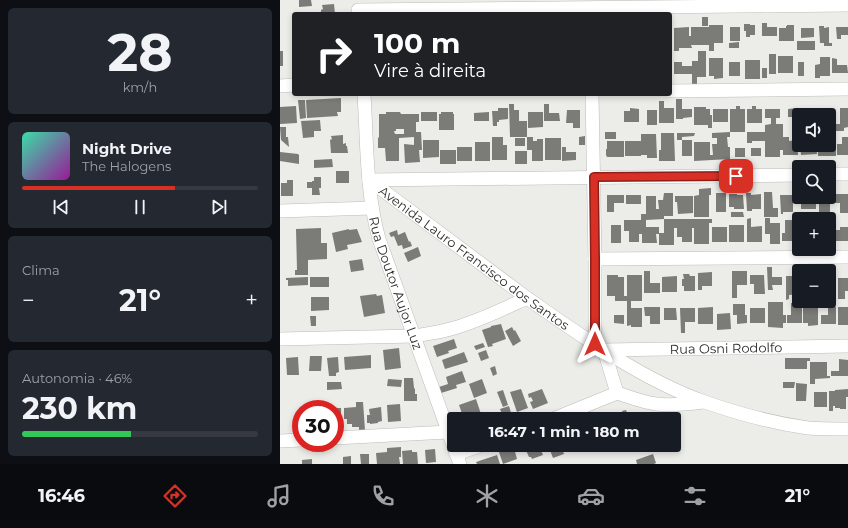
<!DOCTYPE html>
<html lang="pt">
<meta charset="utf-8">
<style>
:root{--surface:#171b24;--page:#242831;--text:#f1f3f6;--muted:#9ea1a6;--line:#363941;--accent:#d93025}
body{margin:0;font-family:Montserrat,sans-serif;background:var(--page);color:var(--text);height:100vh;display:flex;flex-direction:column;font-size:15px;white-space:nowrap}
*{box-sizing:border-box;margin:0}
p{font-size:13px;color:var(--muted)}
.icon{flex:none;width:22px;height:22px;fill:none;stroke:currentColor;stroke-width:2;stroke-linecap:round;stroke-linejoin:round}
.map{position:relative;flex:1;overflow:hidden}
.sheet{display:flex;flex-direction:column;gap:8px;padding:8px;background:#0d0f14;width:280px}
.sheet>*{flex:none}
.hud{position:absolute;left:12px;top:12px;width:380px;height:84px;border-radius:4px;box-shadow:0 2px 6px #0003;background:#202124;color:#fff;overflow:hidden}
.controls{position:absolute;left:512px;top:108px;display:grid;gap:8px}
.controls a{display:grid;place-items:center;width:44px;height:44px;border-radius:4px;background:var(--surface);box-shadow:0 2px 6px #0003;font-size:20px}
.speed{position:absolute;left:12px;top:400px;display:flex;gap:8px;font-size:20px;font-weight:700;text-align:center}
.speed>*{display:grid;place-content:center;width:52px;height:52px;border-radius:50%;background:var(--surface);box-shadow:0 2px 6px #0003;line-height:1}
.speed .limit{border:6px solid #d22;background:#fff;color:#111}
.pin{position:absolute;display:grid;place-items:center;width:34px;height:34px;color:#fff;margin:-17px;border-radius:8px;box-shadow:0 2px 6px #0006}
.me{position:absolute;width:44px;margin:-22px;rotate:0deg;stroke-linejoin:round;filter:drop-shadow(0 0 3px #0008)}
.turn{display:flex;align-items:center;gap:14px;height:84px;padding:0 16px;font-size:18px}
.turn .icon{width:52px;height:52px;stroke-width:2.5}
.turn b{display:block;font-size:28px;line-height:34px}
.big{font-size:30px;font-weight:700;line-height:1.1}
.sheet .tile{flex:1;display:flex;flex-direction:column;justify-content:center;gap:6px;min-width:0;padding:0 14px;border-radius:6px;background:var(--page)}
.sheet .dial{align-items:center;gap:0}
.dial b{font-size:52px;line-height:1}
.song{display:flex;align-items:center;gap:12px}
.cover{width:48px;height:48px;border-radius:6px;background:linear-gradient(135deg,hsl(160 70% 55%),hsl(300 70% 35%))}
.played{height:4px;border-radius:2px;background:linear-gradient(90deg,var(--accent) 65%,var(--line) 65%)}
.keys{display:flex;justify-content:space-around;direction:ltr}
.heat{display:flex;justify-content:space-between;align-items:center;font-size:22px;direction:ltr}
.charge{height:6px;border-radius:3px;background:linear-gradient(90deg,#34c759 46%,var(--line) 0)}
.trip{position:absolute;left:167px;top:412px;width:234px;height:40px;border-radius:4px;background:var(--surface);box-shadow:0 2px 6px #0003;font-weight:700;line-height:40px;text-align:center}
.tabs{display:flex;height:64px;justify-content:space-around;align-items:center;background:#090b0e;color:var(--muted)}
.tabs .icon{width:28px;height:28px}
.tabs .on{color:var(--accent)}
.tabs b{font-size:18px;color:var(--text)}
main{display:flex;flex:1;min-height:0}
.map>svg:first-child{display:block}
</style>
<main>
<section class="sheet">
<div class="tile dial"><b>28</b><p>km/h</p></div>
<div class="tile">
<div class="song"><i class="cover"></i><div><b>Night Drive</b><p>The Halogens</p></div></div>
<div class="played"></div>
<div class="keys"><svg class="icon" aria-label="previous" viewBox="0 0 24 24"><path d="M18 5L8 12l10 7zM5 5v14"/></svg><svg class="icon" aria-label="pause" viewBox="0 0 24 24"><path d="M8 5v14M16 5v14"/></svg><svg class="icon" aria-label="next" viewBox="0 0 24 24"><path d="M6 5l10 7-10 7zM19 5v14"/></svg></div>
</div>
<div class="tile"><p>Clima</p>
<div class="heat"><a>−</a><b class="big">21°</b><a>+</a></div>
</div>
<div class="tile"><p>Autonomia · 46%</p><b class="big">230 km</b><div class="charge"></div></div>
</section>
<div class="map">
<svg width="568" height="464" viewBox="0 0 568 464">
<rect width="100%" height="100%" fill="#ecece8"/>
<path fill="#7b7b77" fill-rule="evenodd" d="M19,0H31L32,6L19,7Z
M54,4L55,14H41V10L43,9L42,5Z
M422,17H428V26H422Z
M482,23H487V27H497V36H482Z
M464,24H470V25H475V35H470V37H466V31H464Z
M429,25H443V43H434V51H429V45H411L412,48H399V51H394V28L409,27V36H411V27H429Z
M507,25H514V41H499V28H506V26H507Z
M539,26H544V28L549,27V43H552V46H544V43H540Z
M450,27H460V41H450Z
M556,27H568V35H561V39H557Z
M521,28H534V37L521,38Z
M517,41H535V50H517Z
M459,42V48H449V43Z
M0,51H3V66H0Z
M418,51H426V77H417V85H412V74H394V62H402V66H412V61H418Z
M489,54H496V74H489Z
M498,56H513V73H498Z
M540,57H550V76H540V78H535V65L540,64Z
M429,58H443V78L434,79V76H429Z
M552,58L557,59V65H567L568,73H552Z
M465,60H480V79H465Z
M449,62H460V76H449Z
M518,62H524V76H518Z
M482,68H487V78H482Z
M61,98V112H57L58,116L27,118L26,100Z
M396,99H402V109H412V117L403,118V119H396Z
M18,100H25L26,118L20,119Z
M379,101H384V108H394V123H379Z
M229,104H234V110H239V121H247V137H230Z
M264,104H269V113H279L280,121H264Z
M16,106L17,123L0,124V107Z
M456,106H460V109H465V132H450V109H456Z
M472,106H476V109H482V123H467V109H472Z
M414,107H426V109H430V115H432V128H428V125H414Z
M218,108H228V119L219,120V122H217V126H213L212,111H218Z
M350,108L359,109V122H344V111H350Z
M517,108L518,117H508V109Z
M520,108H535V115H520Z
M537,108H552L553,122H549V115H537Z
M560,108H568V127L564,128V131H556L555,124H560Z
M433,109H448V122H433Z
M485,109H500V118H496V124H503V137H509V141L517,140L518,155H503V150H500V157H485V141H472V143H467V132H485V125L491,124V118H485Z
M287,110H300V128H293V123H286Z
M367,110H377V125H367Z
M106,112H120L121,114H139V122H136V132H141L142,150H139L140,162L125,163L124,144L134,145V137L119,138V161H106L105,148H98V138L99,137V114H106ZM116,129H124V134H115L114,131H116Z
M141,112H157V121H141Z
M161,112H173V114H174V130H159V114H161Z
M209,112V121H194V113Z
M248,112H263V127L248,128Z
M40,120L41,131H34V137L23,138L21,121Z
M0,127H6V137H8L9,147L1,140Z
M325,132H336V139H325Z
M450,132V137H447L448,147H450V159L414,161V142H430V155H433L432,144H437V138H432V133Z
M381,133H394L395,161H379V150H381Z
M397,133H415L414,136L402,137V140H397Z
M361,134H376L377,158H367V155H361Z
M63,135V144L66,143V146H67L68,153H51L50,140L52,139L51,136Z
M305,136V145H299V137Z
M212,137H223V145H227V160H212Z
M247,137H253V141H257V139H263V161H252V150H247Z
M562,137H568V155H557V144H562Z
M235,138H245V146H235Z
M265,138H281V160H265Z
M549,139H553V147H556V156H538V145H549Z
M143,140H159V157L143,158Z
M402,140H412V156H402Z
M327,141H344V157H327L326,155V149H327Z
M345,141H361V156H345Z
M195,142H210V161H195Z
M520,145H536L537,154L521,155Z
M177,147H192V161H177Z
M282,147H286V152H296V160L282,161Z
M455,148H465V157H455Z
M471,148H481V156H471Z
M160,150H176V164H160Z
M235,151H247V164H235Z
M0,152L18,154L19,155V164L0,161Z
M52,159L53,167L34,168V160Z
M56,171H69V183H56Z
M34,177H41V188H39L40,195H32V188H27V182H32V181H34Z
M7,180H13V196H1V183H7Z
M431,188V195H429V217H414V196L419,195V189Z
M484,192H492L493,208H498V217H484Z
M384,193H393V216H384V219L366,220V227H379V233H384V219H432V223H429V244H414V228H412V242H402V237H397V228H394V245H379V234H376L377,243H362V234H359V242H349V231H344V220H361V214H366V196H376V209H379L378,200H383Z
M436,193H446V212H436Z
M466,193H471V195L481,194V209H472V211H467Z
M449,194H457V195H463L464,209H454V207H449Z
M555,194H568V213H560V203H555Z
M327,195H344V203H334V212H327Z
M346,195H361V204H346Z
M500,195H517V201L513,202V212H503V214H501Z
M395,196H413V213L398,214L397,202H395Z
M518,197H536V209H521V201H518Z
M539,204H550V215H539Z
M451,212H463L464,217H451Z
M471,218V227L482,226V242H467V219Z
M485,218H490V223H500V244H490V234H485Z
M505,220H517V241H502V233H505Z
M331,225H341V243H331Z
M449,225H464V242H449Z
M549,225H552V241H549Z
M432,227H447V242H432Z
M560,227H568V241H555V230H560Z
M41,228V243H47V259L28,260V275H15V270H17L16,229Z
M69,229V230L77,229L82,242L67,245L68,249L56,252L52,233Z
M117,230L118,235L125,232L129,242L130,241L132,246L123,249L122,245L118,246L114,236L111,237L109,233Z
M138,247L141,256L128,262L124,253Z
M82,259L84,270L71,272L69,261Z
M487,267H492V277H502V285H492L493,290H488Z
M364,271H370V283H380V293H364Z
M452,271H467V285H457V298H452Z
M432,272V286H422V290H418V273Z
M556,272V288H549V273Z
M403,274H409L410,276H415V291H404V286H402V279H404Z
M327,275H338V277H344V296H347V275H362V301H351V308H362V327H351V325L347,326V301H335V296H327Z
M470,275H484L485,294H474V284H470Z
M397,276V292H382V277Z
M506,276H519V294L509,295V299L506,300Z
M28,277V285L8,286V280H6V278Z
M30,277H49V287H30Z
M558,278H568V291H565V299H558Z
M96,294L97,296L102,295L105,313L84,317L80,296Z
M31,297H49V310L31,311Z
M523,301H538V325L528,326V323H523Z
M488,302H503V315H506V323H503V328L488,327Z
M522,302V323H507V315H511V303Z
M453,304H465V315H467V323L457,324V315H453Z
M364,307H380V324H370V316H365Z
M433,307V324H418V308Z
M548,307H556V324H541V315H548Z
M558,307H568V325H558Z
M384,308H396L397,320H384Z
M400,308H415V322H405V333H401Z
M470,308H485V323H470Z
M450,313L451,329L437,330V314Z
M334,315H344V324L334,323Z
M30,316H36V326H31Z
M221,324L226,339L212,344L213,346L208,347L202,330L211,327V326Z
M232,327L234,331L235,330L241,341L233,346L225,331Z
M174,339L177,348L168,351L169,353L157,357L153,346Z
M203,343L205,347L196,350L194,346Z
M119,348L121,368L105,370L103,350Z
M206,350L209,358L201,361L198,353Z
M184,352L188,362L165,369L162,360Z
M91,355V368L65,370L64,357Z
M30,356H42L41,371H29Z
M18,357L19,375H7L6,358Z
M58,357L59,372L56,373V376H49L47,358Z
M505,358H530V361H527V369H505Z
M559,359L568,360V376H551V371H559Z
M530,362H547V376H550V378L535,379V384H530Z
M215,366L217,374L213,376L210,368Z
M182,371L186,382L176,385L177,388L161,393L159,387L168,384L166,377Z
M124,378H133L134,388L135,389V394H137V401H124Z
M108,379L122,380L121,387L107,386Z
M202,379L207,393L194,398L189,384Z
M47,382H61L62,389L47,390Z
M503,382H515L514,388H503Z
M516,383L527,384L526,401H516Z
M241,389L248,408L237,412L230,392Z
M262,389L268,403L253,409L250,402L253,401L251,397L249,398L248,394Z
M568,389V397H566V409H560V408H555V406H553V411H549V391H555V390Z
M223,390L228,405L223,407L217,392Z
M534,392H547V407H534Z
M196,399L201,414L188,419H184L179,405Z
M76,402H83L85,430H79V427H72V424H67V419H64V408L76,407Z
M120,404L121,421L108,422L107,405Z
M229,406L232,416L224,419L220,409Z
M101,407L102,421L98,422V423L90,424V423H87V415H90L89,409Z
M55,408H61V425H55Z
M346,410L349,418L344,419L342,411Z
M248,445H259L263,455L252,459L251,457H249L244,446Z
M268,445H281L284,454L273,458Z
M121,447V457H119L120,464H97L96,453L107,452V448Z
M234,448L237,459L223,464L219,452Z
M155,449L156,462L146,463L145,450Z
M132,450V452H137L138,464H123L122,451Z
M80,454H89V464H81Z
M373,454L376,463L374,464H357L356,460Z
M217,455L220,464H197L196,462Z
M71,456V464H63V457Z
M32,459V464H22V460Z"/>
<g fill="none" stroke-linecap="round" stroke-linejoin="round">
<defs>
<g id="minor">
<path d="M78,10L568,5"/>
<path d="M0,86L14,85"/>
<path d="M390,91L568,89"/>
<path id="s1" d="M84,94C87,142 86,192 99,239L180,464"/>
<path d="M312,94L315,259V344"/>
<path d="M549,174H568"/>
<path id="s2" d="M89,180L247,298C301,336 363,380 425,402C459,414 493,423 528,428C542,429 555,429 568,429"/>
<path d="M89,180L519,175"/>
<path d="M0,211L92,208"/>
<path d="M315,259L568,257"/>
<path d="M0,339L134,336C147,334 161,332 174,328C199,321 223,309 247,298"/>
<path id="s3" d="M337,393L324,350L568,346"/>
<path d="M273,419L337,393C350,397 362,402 376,404C391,406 407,404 423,402"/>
<path d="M55,438L168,432"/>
<path d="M0,441L21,440"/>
<path d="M176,454L202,445"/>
</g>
</defs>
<use href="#minor" stroke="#bcbcb8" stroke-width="14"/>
<use href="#minor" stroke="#fff" stroke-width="13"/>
</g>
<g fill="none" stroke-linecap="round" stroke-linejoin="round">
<defs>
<path id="route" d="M315,344V259L314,177L456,176"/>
</defs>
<use href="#route" stroke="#8d1f18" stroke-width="10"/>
<use href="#route" stroke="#d93025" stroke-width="7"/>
</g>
<g text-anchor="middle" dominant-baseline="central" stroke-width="3" stroke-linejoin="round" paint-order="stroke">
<g font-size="13" fill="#2c2c2b" stroke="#ecece8">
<text stroke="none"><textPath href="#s2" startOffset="131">Avenida Lauro Francisco dos Santos</textPath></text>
<text stroke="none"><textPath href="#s1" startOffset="193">Rua Doutor Aujor Luz</textPath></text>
<text stroke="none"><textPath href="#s3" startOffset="167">Rua Osni Rodolfo</textPath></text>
</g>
</g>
</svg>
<div class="controls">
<a><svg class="icon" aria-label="sound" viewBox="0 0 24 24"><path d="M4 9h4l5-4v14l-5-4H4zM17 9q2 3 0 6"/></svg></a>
<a><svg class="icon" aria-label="search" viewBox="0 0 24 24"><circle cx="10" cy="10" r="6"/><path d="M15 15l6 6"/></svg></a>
<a>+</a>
<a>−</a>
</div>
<div class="speed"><div class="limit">30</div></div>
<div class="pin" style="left:456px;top:176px;background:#d93025"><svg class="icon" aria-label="arrive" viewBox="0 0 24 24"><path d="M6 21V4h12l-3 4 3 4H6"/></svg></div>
<svg class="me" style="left:315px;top:344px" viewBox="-20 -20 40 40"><path d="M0-17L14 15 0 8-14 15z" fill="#d93025" stroke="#fff" stroke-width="4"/></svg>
<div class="trip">16:47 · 1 min · 180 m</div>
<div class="hud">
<div class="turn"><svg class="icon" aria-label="right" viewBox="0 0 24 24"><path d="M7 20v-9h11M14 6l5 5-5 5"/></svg><div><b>100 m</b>Vire à direita</div></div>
</div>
</div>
</main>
<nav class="tabs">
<b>16:46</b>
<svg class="icon on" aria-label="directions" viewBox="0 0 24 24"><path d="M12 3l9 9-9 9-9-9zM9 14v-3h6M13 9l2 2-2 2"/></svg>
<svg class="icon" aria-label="music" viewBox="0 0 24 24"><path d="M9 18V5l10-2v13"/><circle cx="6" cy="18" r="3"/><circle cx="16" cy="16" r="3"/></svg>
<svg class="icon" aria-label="phone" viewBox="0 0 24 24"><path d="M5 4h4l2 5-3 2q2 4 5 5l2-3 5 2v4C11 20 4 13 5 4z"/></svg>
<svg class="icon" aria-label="climate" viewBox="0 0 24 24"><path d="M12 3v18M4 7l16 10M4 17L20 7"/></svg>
<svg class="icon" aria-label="car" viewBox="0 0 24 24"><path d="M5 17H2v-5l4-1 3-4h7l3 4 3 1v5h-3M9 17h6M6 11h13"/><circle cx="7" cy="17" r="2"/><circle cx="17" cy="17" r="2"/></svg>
<svg class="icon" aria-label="filters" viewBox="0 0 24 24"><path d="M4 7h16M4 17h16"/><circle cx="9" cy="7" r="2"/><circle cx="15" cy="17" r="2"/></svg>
<b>21°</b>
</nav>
